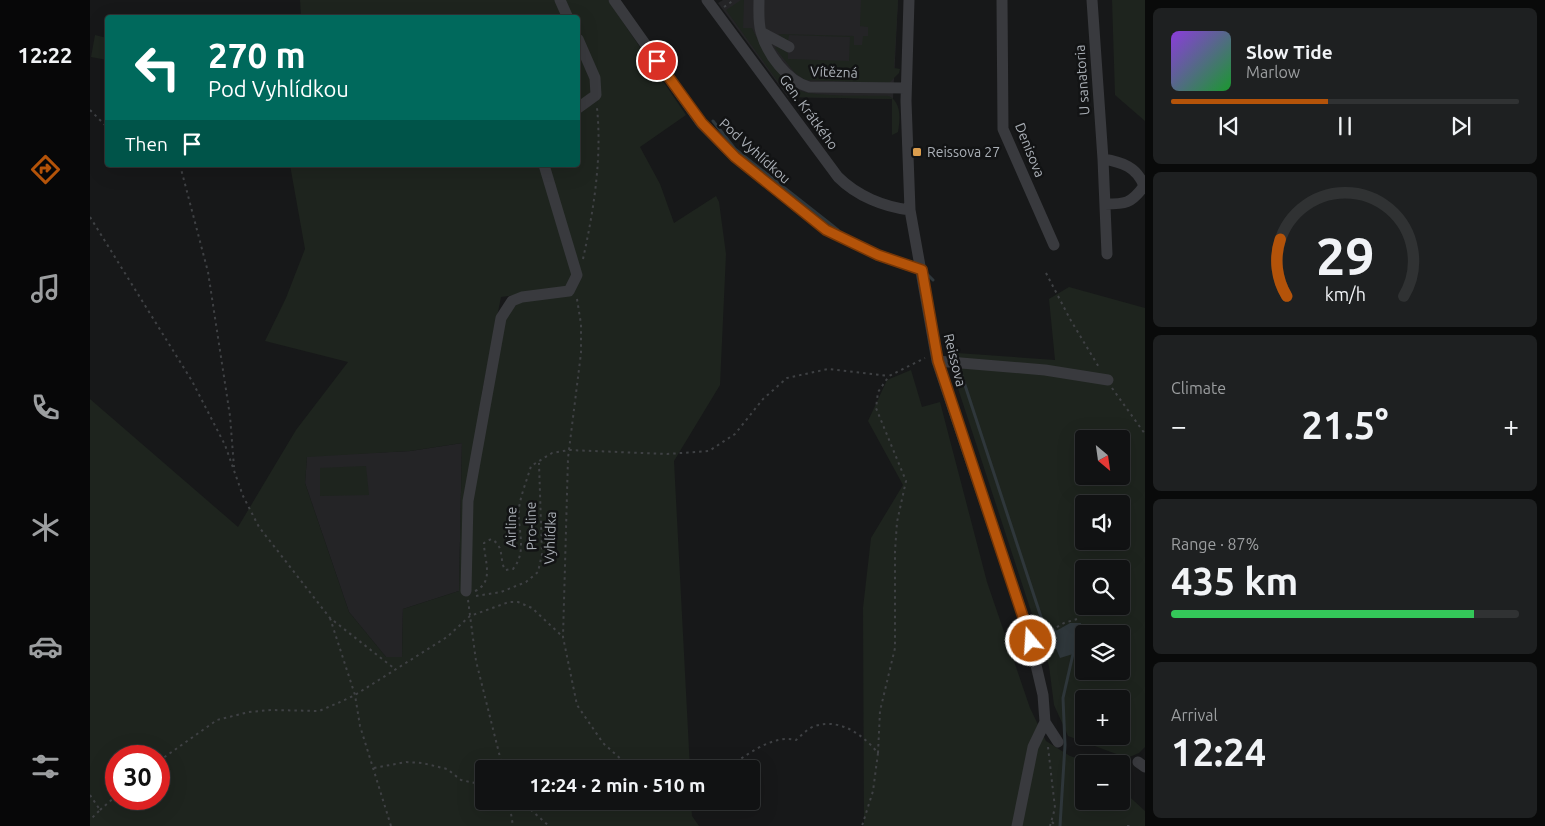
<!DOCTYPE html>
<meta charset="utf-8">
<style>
:root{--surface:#111213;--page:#1e2021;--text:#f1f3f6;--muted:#9c9ea0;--line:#303233;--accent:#b45309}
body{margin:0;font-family:Ubuntu,sans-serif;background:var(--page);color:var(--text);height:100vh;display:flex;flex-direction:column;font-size:19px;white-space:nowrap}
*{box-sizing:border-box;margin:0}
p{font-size:16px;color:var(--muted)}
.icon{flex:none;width:28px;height:28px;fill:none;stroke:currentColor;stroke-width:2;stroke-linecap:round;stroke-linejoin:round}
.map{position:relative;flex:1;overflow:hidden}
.panel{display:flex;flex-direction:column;gap:8px;padding:8px;background:#090a0a;width:400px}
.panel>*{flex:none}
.hud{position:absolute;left:15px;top:15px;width:475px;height:152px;border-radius:5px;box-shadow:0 5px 20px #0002,0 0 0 1px var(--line);background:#00695c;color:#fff;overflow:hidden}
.needle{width:32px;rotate:151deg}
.buttons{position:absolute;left:985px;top:430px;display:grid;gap:10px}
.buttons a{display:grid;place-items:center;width:55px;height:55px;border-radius:5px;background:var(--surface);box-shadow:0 5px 20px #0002,0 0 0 1px var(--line);font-size:25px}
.speed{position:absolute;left:15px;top:745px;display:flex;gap:10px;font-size:25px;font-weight:700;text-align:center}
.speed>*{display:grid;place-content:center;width:65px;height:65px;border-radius:50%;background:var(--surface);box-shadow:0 5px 20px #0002,0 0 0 1px var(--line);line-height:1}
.speed .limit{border:8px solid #d22;background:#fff;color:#111}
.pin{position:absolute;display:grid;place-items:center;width:42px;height:42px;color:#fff;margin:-21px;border:2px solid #fff;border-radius:50%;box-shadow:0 1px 5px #0007}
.me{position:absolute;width:55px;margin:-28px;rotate:342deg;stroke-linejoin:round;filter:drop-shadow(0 0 4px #0008)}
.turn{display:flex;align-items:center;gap:18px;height:105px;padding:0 20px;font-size:22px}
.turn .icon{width:65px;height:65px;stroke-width:2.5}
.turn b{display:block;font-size:35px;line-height:42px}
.then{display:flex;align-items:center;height:48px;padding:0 20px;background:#0003;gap:10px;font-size:19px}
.big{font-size:38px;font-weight:700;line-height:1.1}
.panel .card{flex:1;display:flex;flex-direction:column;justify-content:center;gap:8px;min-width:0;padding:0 18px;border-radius:8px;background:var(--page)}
.panel .dial{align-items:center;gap:0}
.dial svg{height:130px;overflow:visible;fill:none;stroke:var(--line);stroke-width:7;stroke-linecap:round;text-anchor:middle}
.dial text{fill:var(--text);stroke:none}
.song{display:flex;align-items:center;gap:15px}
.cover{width:60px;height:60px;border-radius:8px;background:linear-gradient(135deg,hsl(270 70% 55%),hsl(130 70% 35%))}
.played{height:5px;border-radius:2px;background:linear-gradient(90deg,var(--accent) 45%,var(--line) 45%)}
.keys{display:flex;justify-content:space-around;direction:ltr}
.heat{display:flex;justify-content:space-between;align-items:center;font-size:28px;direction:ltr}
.charge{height:8px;border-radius:4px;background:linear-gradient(90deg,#34c759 87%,var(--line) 0)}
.trip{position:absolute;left:385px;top:760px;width:285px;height:50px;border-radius:5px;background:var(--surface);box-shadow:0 5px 20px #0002,0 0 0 1px var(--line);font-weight:700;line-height:50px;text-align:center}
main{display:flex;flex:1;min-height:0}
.menu{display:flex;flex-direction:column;width:90px;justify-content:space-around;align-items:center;background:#070708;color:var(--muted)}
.menu .icon{width:35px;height:35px}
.menu .current{color:var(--accent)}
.menu b{font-size:22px;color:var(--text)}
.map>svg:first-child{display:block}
</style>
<main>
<nav class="menu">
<b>12:22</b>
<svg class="icon current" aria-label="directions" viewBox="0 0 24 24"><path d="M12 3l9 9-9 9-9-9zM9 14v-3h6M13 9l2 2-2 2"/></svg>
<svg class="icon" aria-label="music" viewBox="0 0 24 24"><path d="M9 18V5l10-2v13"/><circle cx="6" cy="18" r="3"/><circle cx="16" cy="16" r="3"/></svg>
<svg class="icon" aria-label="phone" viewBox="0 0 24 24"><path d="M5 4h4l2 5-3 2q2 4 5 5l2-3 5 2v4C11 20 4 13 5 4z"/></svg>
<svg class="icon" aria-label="climate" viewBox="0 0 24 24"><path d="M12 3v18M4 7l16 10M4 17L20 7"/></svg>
<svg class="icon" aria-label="car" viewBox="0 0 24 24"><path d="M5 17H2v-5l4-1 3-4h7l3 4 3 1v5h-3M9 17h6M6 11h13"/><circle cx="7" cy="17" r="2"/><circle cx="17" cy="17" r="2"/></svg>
<svg class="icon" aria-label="filters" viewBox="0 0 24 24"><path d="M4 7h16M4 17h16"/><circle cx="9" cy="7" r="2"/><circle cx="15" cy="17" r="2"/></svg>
</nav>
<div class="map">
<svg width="1055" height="826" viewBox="0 0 1055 826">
<rect width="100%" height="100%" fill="#171819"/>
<path fill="#242426" d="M633,0H808L803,99L698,97L628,3Z
M372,443L369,591L313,609L312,657H296L259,612L215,483L217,456L320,451Z"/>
<path fill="#1e241e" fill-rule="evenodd" d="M210,0H466L474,17H211Z
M474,0H518L596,115L550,147L570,184L584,223L626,196L629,202L636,254L630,385L584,461L600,769H394V801H601L602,816L609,826H0V399L148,527L206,430L258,362L175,341L196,298L215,249L200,165H488V48L497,49L488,29V18L482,17ZM461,290L418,308L391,397L411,297ZM372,443L369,591L313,609L312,657H296L259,612L215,483L217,457L320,451ZM26,756H69V799H26Z
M651,0H654L653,28H662C671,48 690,82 711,91C725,97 780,95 799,96C812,103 810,120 808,132L802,135V99L699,97L636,10Z
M771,0H808L804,68L810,69L809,73L799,83L715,80L705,73L685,48L687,46L698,53V59L759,61L760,37L699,35L698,41L688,34L764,36V45H772L773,36H778V27L770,26Z
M1022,0H1055V121L1025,95Z
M5,35L17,38V60L1,57Z
M979,287L1055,308V747L1049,753L1037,758L978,736L964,705L959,666L857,355L867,353L965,360L959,299ZM994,439H1031V476H994ZM994,504H1031V541H994ZM994,569H1031V606H994ZM994,634H1031V671H994ZM994,699H1031V736H994Z
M821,370L832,407L850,402L897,582L940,708L956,741L980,756L1004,764H994V801H1031V789L1055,811V826H774L773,608L781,538L813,485L778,421L797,380Z
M276,466L279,495L230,496V468Z"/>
<path fill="#2f373b" d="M980,623H991L993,647L983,654L970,658L965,646L966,631Z"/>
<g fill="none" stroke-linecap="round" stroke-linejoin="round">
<path stroke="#2f373b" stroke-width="3" d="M623,121L645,149L748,230
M835,272L843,280
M871,373L952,620L968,634
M970,826L975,745L973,698L983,654L981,651"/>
<path stroke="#3f4144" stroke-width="2" stroke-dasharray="2.5 4" stroke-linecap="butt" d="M634,7L644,0
M0,110L18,128
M90,165L118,272L140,416L144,467
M0,217L102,381L135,445L153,496L169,527L240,618L305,669
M493,259C504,209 512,158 507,108
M956,273L980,319L1010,369
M487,299L491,324V353L478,458L473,637L487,705L513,743L542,769
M1022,388L1055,434
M385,591C405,582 394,560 394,543L401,539C415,546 409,559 415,570L423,569C438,551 427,529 429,508C431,494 437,480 441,466L462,453L479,450L577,454L619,451L645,434L673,399L697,378L738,369L799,376
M386,596L411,592L436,582L448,572L452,554L449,463
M378,600L386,661L413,769
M240,618L265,695L270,726L301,826
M950,637L974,623L987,619
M958,747L965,808L960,826
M788,753L790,711L805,648V551L807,522L816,481L786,408L788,392L799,376L835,358
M69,761L127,720L159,712L181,710L229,711L248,703L265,695L357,637L380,616L419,602H428L442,608L473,637
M284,768L316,762L332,763L357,769L371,780L394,785
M635,769C655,757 681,734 706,740C712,735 718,728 725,726C751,718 773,735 788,753L783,791L772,826
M0,795L10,810L0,820
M419,801L423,826
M431,801L459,826
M10,810L26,796
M962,822L966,826
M1037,826H1040"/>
<path stroke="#393a3e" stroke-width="11" d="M470,0L478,18
M524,0L611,123L645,157L736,230L788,255L832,270
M617,0L748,177C767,196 794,207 820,210
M669,0C669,10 668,22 671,32C677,54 697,81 719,87L816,88
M819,0L816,101L820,210L847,361L938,631L953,695L955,722L968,742
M912,0L913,129L964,245
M1002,0L1013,159L1017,254
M671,32L699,47
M488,39L505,78L506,95L488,108
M1013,159C1032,162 1047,167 1054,186C1041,204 1035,204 1015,204
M847,361L955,370L1018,380
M376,591L378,501L411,318L422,301L432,297L479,291L487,275L454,165
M1048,762L1055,767
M927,826L943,747L955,722"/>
</g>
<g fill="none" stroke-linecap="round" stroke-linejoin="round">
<defs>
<path id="route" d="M567,61L612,123L645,157L736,230L788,255L832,270L848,361L941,641"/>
</defs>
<use href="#route" stroke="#753606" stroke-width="12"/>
<use href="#route" stroke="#b45309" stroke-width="9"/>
</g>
<rect fill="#db9d4d" stroke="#121314" stroke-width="2" x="822" y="147" width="10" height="10" rx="2.5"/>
<g text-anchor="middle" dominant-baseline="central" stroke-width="5" stroke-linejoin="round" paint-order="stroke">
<g font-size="14" fill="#abb0b7" stroke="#121314">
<text transform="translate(744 72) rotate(2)">Vítězná</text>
<text transform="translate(992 80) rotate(-94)">U sanatoria</text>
<text transform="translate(719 112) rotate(54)">Gen. Krátkého</text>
<text transform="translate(940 150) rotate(68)">Denisova</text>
<text transform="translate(665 151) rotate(42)">Pod Vyhlídkou</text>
<text transform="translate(865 360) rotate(76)">Reissova</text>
<text transform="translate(441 526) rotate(-91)">Pro-line</text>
<text transform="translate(421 527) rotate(-89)">Airline</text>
<text transform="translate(460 538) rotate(-88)">Vyhlídka</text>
</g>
<g font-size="14" fill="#abb0b7" stroke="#121314" text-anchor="start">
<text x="837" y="152">Reissova 27</text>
</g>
</g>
</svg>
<div class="buttons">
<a><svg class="needle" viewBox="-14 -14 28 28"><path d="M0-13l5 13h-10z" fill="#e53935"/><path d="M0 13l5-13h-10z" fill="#9c9ea0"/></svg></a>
<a><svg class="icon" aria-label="sound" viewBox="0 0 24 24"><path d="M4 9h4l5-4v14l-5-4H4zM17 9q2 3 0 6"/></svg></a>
<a><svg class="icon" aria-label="search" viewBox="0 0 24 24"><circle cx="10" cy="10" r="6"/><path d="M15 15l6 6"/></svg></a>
<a><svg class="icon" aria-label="layers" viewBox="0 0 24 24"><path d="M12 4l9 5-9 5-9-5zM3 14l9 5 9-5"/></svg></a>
<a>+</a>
<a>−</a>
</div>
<div class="speed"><div class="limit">30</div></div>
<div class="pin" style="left:567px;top:61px;background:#d93025"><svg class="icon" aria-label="arrive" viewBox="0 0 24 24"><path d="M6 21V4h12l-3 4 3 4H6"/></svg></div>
<svg class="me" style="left:941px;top:641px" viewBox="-20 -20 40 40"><circle r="17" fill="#b45309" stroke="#fff" stroke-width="3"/><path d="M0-11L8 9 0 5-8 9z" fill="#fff"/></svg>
<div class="trip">12:24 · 2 min · 510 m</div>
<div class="hud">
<div class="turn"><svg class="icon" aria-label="left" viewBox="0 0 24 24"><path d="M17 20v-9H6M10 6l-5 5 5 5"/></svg><div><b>270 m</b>Pod Vyhlídkou</div></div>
<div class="then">Then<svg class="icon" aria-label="arrive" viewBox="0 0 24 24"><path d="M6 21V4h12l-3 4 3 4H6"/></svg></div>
</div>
</div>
<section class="panel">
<div class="card">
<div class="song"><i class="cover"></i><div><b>Slow Tide</b><p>Marlow</p></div></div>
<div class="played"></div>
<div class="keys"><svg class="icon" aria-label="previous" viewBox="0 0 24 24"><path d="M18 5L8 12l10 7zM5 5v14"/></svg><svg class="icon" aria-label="pause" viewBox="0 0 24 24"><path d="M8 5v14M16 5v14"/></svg><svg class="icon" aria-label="next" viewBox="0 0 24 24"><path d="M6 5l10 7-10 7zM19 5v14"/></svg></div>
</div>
<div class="card dial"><svg viewBox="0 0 100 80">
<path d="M14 69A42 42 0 1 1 86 69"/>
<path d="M14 69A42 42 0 0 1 10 34" stroke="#b45309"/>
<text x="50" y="56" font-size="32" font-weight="700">29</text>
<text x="50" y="72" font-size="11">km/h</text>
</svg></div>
<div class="card"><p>Climate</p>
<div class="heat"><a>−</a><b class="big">21.5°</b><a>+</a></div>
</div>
<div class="card"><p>Range · 87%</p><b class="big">435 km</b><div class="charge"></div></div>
<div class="card"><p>Arrival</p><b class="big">12:24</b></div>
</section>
</main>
